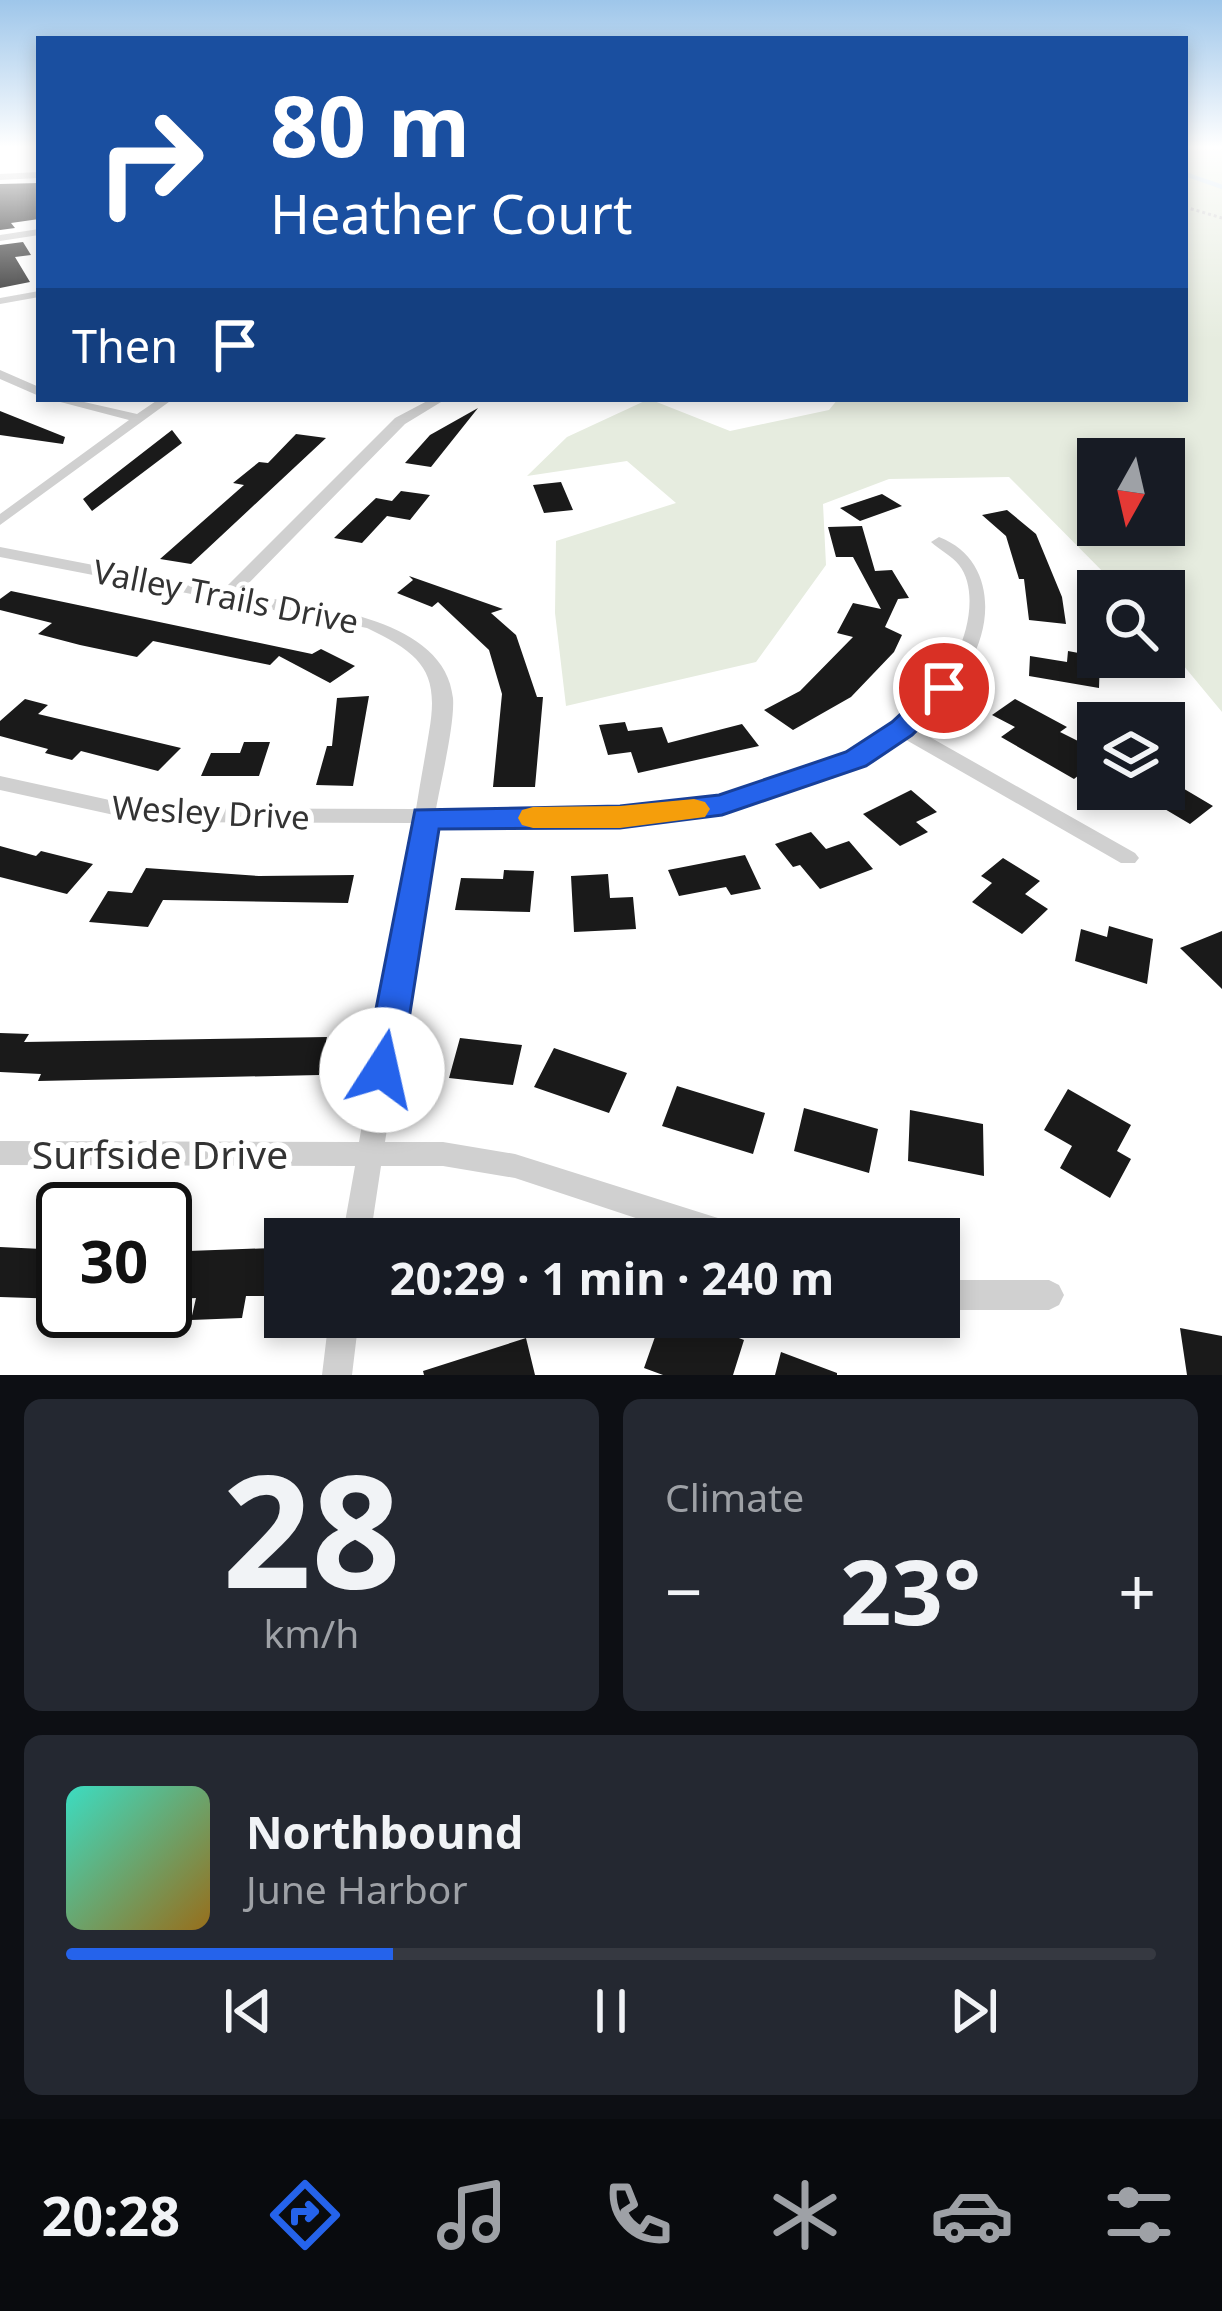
<!DOCTYPE html>
<meta charset="utf-8">
<style>
:root{--surface:#171b24;--page:#242831;--text:#f1f3f6;--muted:#9ea1a6;--line:#363941;--accent:#2563eb}
body{margin:0;font-family:"Noto Sans",sans-serif;background:var(--page);color:var(--text);height:100vh;display:flex;flex-direction:column;font-size:45px;white-space:nowrap}
*{box-sizing:border-box;margin:0}
p{font-size:39px;color:var(--muted)}
.icon{flex:none;width:66px;height:66px;fill:none;stroke:currentColor;stroke-width:2;stroke-linecap:round;stroke-linejoin:round}
.map{position:relative;height:1375px;overflow:hidden}
.side{display:flex;flex-direction:column;gap:24px;padding:24px;background:#0d0f14;flex:1}
.side>*{flex:none}
.top-card{position:absolute;left:36px;top:36px;width:1152px;height:366px;border-radius:0px;box-shadow:0 6px 18px #0003;background:#1a4fa0;color:#fff;overflow:hidden}
.needle{width:78px;rotate:188deg}
.buttons{position:absolute;left:1077px;top:438px;display:grid;gap:24px}
.buttons a{display:grid;place-items:center;width:108px;height:108px;border-radius:0px;background:var(--surface);box-shadow:0 6px 18px #0003;font-size:60px}
.speed{position:absolute;left:36px;top:1182px;display:flex;gap:24px;font-size:60px;font-weight:700;text-align:center}
.speed>*{display:grid;place-content:center;width:156px;height:156px;border-radius:50%;background:var(--surface);box-shadow:0 6px 18px #0003;line-height:1}
.speed .limit{border:6px solid #111;border-radius:18px;background:#fff;color:#111}
.pin{position:absolute;display:grid;place-items:center;width:102px;height:102px;color:#fff;margin:-51px;border:6px solid #fff;border-radius:50%;box-shadow:0 3px 12px #0007}
.me{position:absolute;width:132px;margin:-66px;rotate:10deg;stroke-linejoin:round;filter:drop-shadow(0 0 9px #0008)}
.turn{display:flex;align-items:center;gap:42px;height:252px;padding:0 36px;font-size:54px}
.turn .icon{width:156px;height:156px;stroke-width:2.5}
.turn b{display:block;font-size:84px;line-height:102px}
.then{display:flex;align-items:center;height:114px;padding:0 36px;background:#0003;gap:24px;font-size:45px}
.big{font-size:90px;font-weight:700;line-height:1.1}
.side .widget{flex:1;display:flex;flex-direction:column;justify-content:center;gap:18px;min-width:0;padding:0 42px;border-radius:18px;background:var(--page)}
.side .dial{align-items:center;gap:0}
.dial b{font-size:156px;line-height:1}
.song{display:flex;align-items:center;gap:36px}
.cover{width:144px;height:144px;border-radius:18px;background:linear-gradient(135deg,hsl(170 70% 55%),hsl(40 70% 35%))}
.played{height:12px;border-radius:6px;background:linear-gradient(90deg,var(--accent) 30%,var(--line) 30%)}
.keys{display:flex;justify-content:space-around;direction:ltr}
.heat{display:flex;justify-content:space-between;align-items:center;font-size:66px;direction:ltr}
.side .tiles{flex:1;display:grid;gap:24px;grid-template-columns:1fr 1fr}
.widget:last-child{grid-column:span 2}
.trip{position:absolute;left:264px;top:1218px;width:696px;height:120px;border-radius:0px;background:var(--surface);box-shadow:0 6px 18px #0003;font-weight:700;line-height:120px;text-align:center}
.tab-bar{display:flex;height:192px;justify-content:space-around;align-items:center;background:#090b0e;color:var(--muted)}
.tab-bar .icon{width:84px;height:84px}
.tab-bar .on{color:var(--accent)}
.tab-bar b{font-size:54px;color:var(--text)}
.map>svg:first-child{display:block}
</style>
<div class="map">
<svg width="1222" height="1375" viewBox="0 0 1222 1375">
<rect width="100%" height="100%" fill="#fff"/>
<path fill="#e6ecdf" fill-rule="evenodd" d="M1185,149H1222V712L1164,642V591H1122L1009,477L889,479L823,504L826,565L756,662L566,706L555,613L556,541L676,503L627,461L527,476L567,437L649,399L730,431L829,410L838,399H1185ZM1098,459H1164V525H1098Z"/>
<g fill="none" stroke-linecap="round" stroke-linejoin="round">
<path stroke="#cfe2ee" stroke-width="4.5" d="M1185,174L1222,187"/>
</g>
<path fill="#1a1a1a" d="M39,183V219L11,223L15,228L0,230V184Z
M23,242L31,255L15,257L30,282L0,288V245Z
M478,408L431,467L405,463L430,435Z
M0,411L65,437L63,444L0,435Z
M172,430L182,443L92,511L83,499Z
M296,434L326,438L191,564L160,559L244,485L233,483L259,462L268,463Z
M561,482L573,510L544,513L533,485Z
M401,491L430,495L410,520L387,516L362,543L334,538L376,498L392,501Z
M882,494L902,506L860,521L840,508Z
M1007,510L1036,534L1062,597L1066,624L1029,620L1024,579H1019L1006,536L982,515Z
M862,526L875,571L892,570L909,598L898,599L885,627L902,635L894,652L851,697L793,730L764,710L800,691L853,637L837,633L853,603L881,609L853,557H836L828,527Z
M409,576L503,609L491,613L516,635L537,697H543L535,787H493L502,694L489,650L438,602L432,607L397,593L413,580Z
M11,591L312,654L321,649L355,666L330,683L279,656L270,665L153,641L137,657L80,645L38,634L52,623L0,610V599Z
M1068,651L1100,657L1099,688L1029,676L1030,656L1067,662Z
M369,696L353,786L316,785L327,746H332L337,698Z
M25,699L48,705L38,714L181,748L158,771L81,751L72,760L45,753L48,749L0,736V721Z
M1015,699L1067,727L1060,732L1098,751V785L1079,775L1074,779L1001,737L1015,727L992,715Z
M625,722L628,731L662,727L668,743L742,724L759,746L638,773L631,752L608,755L599,725Z
M244,742H270L259,776H201L211,753H240Z
M1164,777L1213,806L1190,824L1131,789H1164Z
M911,790L937,812L916,822L928,832L900,846L863,814Z
M811,832L826,849L849,841L873,869L820,889L800,865L793,867L775,844Z
M0,846L36,856L41,851L93,864L67,894L0,877Z
M745,855L761,889L731,895L726,887L679,896L668,870Z
M1003,858L1040,881L1025,894L1048,909L1022,934L972,902L992,883L981,876Z
M146,868L259,876L354,875L348,903L163,900L148,927L89,922L108,891L132,893Z
M504,870L534,871L530,912L455,910L461,878L503,879Z
M608,874L610,898L633,897L636,929L574,932L571,876Z
M1109,926L1153,939L1147,984L1075,961L1081,929L1107,937Z
M1222,931V989L1180,948Z
M0,1033L29,1034L24,1042L327,1037L319,1075L38,1081L41,1074L0,1072Z
M460,1038L522,1045L513,1085L449,1078Z
M554,1048L627,1073L609,1113L534,1087Z
M677,1086L765,1113L753,1154L662,1126Z
M1068,1089L1131,1125L1117,1151L1131,1159L1110,1198L1060,1168L1072,1146L1044,1130Z
M804,1108L878,1129L869,1173L794,1151Z
M910,1110L983,1124L984,1176L908,1161Z
M0,1247L63,1250V1299L0,1297Z
M273,1248L264,1296H246L242,1318L191,1320L196,1298L176,1299L188,1251Z
M662,1317H685L744,1340L733,1375H663L644,1368Z
M1180,1328L1222,1336V1375H1187Z
M526,1338L535,1375H424L423,1371Z
M781,1352L837,1373V1375H775Z"/>
<g fill="none" stroke-linecap="round" stroke-linejoin="round">
<path stroke="#cdcdcd" stroke-width="3" stroke-dasharray="3 3" stroke-linecap="butt" d="M1185,207L1222,218"/>
<path fill="#d0d0d0" fill-rule="evenodd" d="M39,172V178L0,180V174Z
M39,229V235L0,241V235Z
M39,291V297L0,304V298Z
M0,370L39,387V396L0,379Z
M49,399H71L137,414L159,399H173L0,525V514L129,420Z
M431,399H446L405,424L239,593C301,605 445,613 453,698C455,723 441,781 436,809C595,810 773,823 903,715C925,698 945,679 957,653C969,629 977,588 959,565C952,556 940,550 931,542L939,537C993,558 995,620 969,664C954,689 934,708 912,727L1135,853L1139,858L1135,863H1121L901,737C751,835 605,824 434,823L385,1142H443L515,1154L740,1225L750,1229L754,1239H699L515,1178L443,1166H381L370,1239H342L355,1166L0,1165V1141L359,1142L414,823L146,822L0,790V776L146,808L416,809C420,783 425,758 429,732C440,671 421,654 367,628L0,557V547L223,590L395,418Z
M939,1280H1049L1059,1285L1064,1295L1059,1305L1049,1310H939Z
M329,1317H359L352,1375H322Z"/>
</g>
<linearGradient id="sky" x2="0" y2="1"><stop stop-color="#9ec6ea"/><stop offset="0.43" stop-color="#fff"/><stop offset="1" stop-color="#fff" stop-opacity="0"/></linearGradient>
<rect width="1222" height="341" fill="url(#sky)"/>
<path fill="#2563eb" stroke="#184099" stroke-width="3" d="M944,680L958,688L954,694L912,735L866,766L722,815L620,828L439,829L401,1070L396,1081L382,1086L369,1081L364,1070L415,810L620,806L719,795L846,752L892,722L935,682Z"/>
<path fill="#f59e0b" d="M694,799L705,802L710,809L705,817L620,828H533L522,825L518,818L522,810L533,807L620,806Z"/>
<g text-anchor="middle" dominant-baseline="central" stroke-width="12" stroke-linejoin="round" paint-order="stroke">
<g font-size="33" fill="#333" stroke="#fff">
<text transform="translate(226 596) rotate(11)">Valley Trails Drive</text>
<text transform="translate(211 812) rotate(3)">Wesley Drive</text>
</g>
<g font-size="39" fill="#333" stroke="#fff">
<text x="160" y="1153">Surfside Drive</text>
</g>
</g>
</svg>
<div class="buttons">
<a><svg class="needle" viewBox="-14 -14 28 28"><path d="M0-13l5 13h-10z" fill="#e53935"/><path d="M0 13l5-13h-10z" fill="#9ea1a6"/></svg></a>
<a><svg class="icon" aria-label="search" viewBox="0 0 24 24"><circle cx="10" cy="10" r="6"/><path d="M15 15l6 6"/></svg></a>
<a><svg class="icon" aria-label="layers" viewBox="0 0 24 24"><path d="M12 4l9 5-9 5-9-5zM3 14l9 5 9-5"/></svg></a>
</div>
<div class="speed"><div class="limit">30</div></div>
<div class="pin" style="left:944px;top:688px;background:#d93025"><svg class="icon" aria-label="arrive" viewBox="0 0 24 24"><path d="M6 21V4h12l-3 4 3 4H6"/></svg></div>
<svg class="me" style="left:382px;top:1070px" viewBox="-20 -20 40 40"><circle r="19" fill="#fff"/><path d="M0-13L10 11 0 6-10 11z" fill="#2563eb"/></svg>
<div class="trip">20:29 · 1 min · 240 m</div>
<div class="top-card">
<div class="turn"><svg class="icon" aria-label="right" viewBox="0 0 24 24"><path d="M7 20v-9h11M14 6l5 5-5 5"/></svg><div><b>80 m</b>Heather Court</div></div>
<div class="then">Then<svg class="icon" aria-label="arrive" viewBox="0 0 24 24"><path d="M6 21V4h12l-3 4 3 4H6"/></svg></div>
</div>
</div>
<section class="side">
<div class="tiles">
<div class="widget dial"><b>28</b><p>km/h</p></div>
<div class="widget"><p>Climate</p>
<div class="heat"><a>−</a><b class="big">23°</b><a>+</a></div>
</div>
<div class="widget">
<div class="song"><i class="cover"></i><div><b>Northbound</b><p>June Harbor</p></div></div>
<div class="played"></div>
<div class="keys"><svg class="icon" aria-label="previous" viewBox="0 0 24 24"><path d="M18 5L8 12l10 7zM5 5v14"/></svg><svg class="icon" aria-label="pause" viewBox="0 0 24 24"><path d="M8 5v14M16 5v14"/></svg><svg class="icon" aria-label="next" viewBox="0 0 24 24"><path d="M6 5l10 7-10 7zM19 5v14"/></svg></div>
</div>
</div>
</section>
<nav class="tab-bar">
<b>20:28</b>
<svg class="icon on" aria-label="directions" viewBox="0 0 24 24"><path d="M12 3l9 9-9 9-9-9zM9 14v-3h6M13 9l2 2-2 2"/></svg>
<svg class="icon" aria-label="music" viewBox="0 0 24 24"><path d="M9 18V5l10-2v13"/><circle cx="6" cy="18" r="3"/><circle cx="16" cy="16" r="3"/></svg>
<svg class="icon" aria-label="phone" viewBox="0 0 24 24"><path d="M5 4h4l2 5-3 2q2 4 5 5l2-3 5 2v4C11 20 4 13 5 4z"/></svg>
<svg class="icon" aria-label="climate" viewBox="0 0 24 24"><path d="M12 3v18M4 7l16 10M4 17L20 7"/></svg>
<svg class="icon" aria-label="car" viewBox="0 0 24 24"><path d="M5 17H2v-5l4-1 3-4h7l3 4 3 1v5h-3M9 17h6M6 11h13"/><circle cx="7" cy="17" r="2"/><circle cx="17" cy="17" r="2"/></svg>
<svg class="icon" aria-label="filters" viewBox="0 0 24 24"><path d="M4 7h16M4 17h16"/><circle cx="9" cy="7" r="2"/><circle cx="15" cy="17" r="2"/></svg>
</nav>
